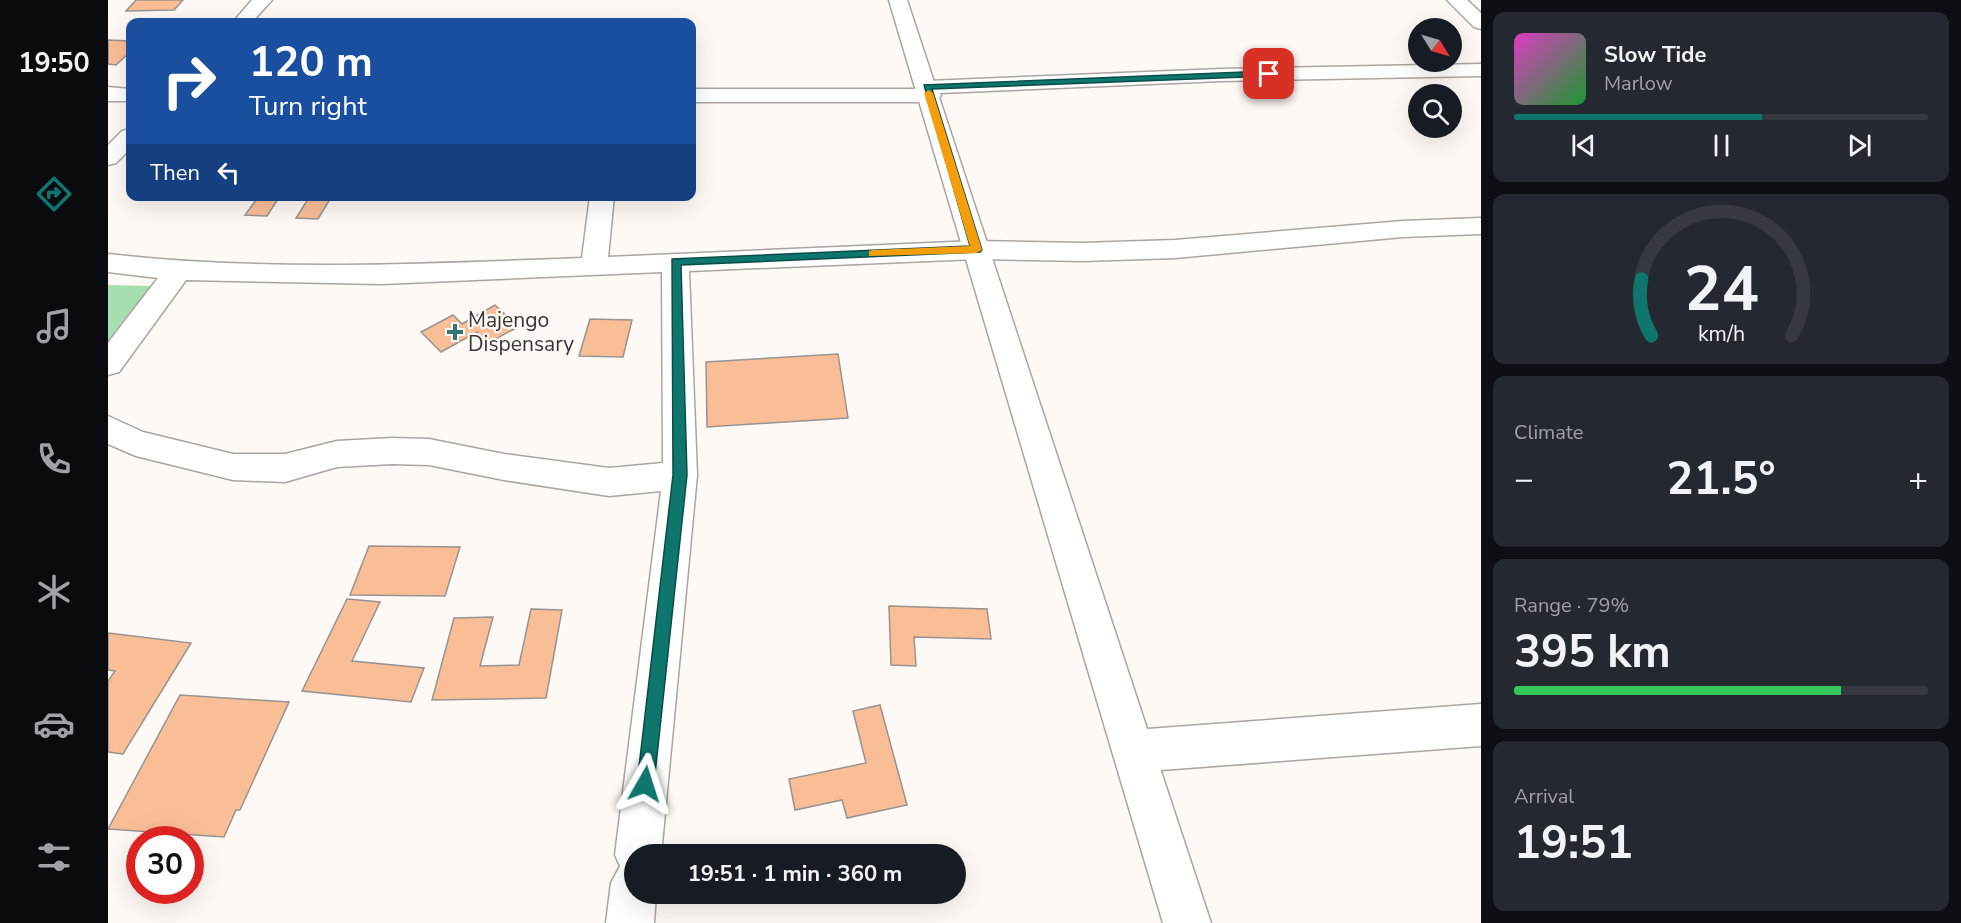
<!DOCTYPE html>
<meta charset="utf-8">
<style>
:root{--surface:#171b24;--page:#242831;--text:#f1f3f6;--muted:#9ea1a6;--line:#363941;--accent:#0f766e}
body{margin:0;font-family:"Nunito Sans",sans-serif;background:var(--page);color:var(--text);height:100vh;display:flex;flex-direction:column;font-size:22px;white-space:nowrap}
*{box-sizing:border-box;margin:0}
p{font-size:20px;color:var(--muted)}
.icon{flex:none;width:33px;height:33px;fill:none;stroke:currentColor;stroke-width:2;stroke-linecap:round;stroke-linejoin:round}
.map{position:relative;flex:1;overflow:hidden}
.details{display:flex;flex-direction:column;gap:12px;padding:12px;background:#0d0f14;width:480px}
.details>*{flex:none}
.banner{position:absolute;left:18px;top:18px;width:570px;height:183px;border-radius:12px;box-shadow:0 6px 24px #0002;background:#1a4fa0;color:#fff;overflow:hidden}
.needle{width:39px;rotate:127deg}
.controls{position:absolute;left:1300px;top:18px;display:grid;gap:12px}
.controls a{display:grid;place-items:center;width:54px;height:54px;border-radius:50%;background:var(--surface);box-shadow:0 6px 24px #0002;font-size:30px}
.speed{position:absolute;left:18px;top:826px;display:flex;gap:12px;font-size:30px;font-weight:700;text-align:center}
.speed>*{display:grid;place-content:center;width:78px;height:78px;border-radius:50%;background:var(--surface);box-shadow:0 6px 24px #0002;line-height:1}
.speed .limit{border:9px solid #d22;background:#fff;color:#111}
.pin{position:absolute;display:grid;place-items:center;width:51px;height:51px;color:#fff;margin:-26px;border-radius:12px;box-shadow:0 3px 9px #0006}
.me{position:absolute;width:66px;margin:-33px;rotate:6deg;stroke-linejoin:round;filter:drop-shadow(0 0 4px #0008)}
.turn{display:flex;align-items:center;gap:21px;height:126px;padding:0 24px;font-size:27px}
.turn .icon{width:78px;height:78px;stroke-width:2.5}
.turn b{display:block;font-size:42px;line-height:51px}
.then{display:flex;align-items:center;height:57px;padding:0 24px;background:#0003;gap:12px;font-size:22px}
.big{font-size:45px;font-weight:700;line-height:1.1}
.details .tile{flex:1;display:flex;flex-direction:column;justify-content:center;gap:9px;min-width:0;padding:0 21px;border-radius:12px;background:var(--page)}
.details .dial{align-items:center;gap:0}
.dial svg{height:156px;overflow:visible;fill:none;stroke:var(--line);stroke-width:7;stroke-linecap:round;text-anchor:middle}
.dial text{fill:var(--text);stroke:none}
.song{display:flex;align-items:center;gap:18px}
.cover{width:72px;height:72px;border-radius:9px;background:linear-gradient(135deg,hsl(310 70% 55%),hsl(130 70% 35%))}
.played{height:6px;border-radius:3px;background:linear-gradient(90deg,var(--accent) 60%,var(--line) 60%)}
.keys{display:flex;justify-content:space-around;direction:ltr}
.heat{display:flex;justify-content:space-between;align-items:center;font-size:33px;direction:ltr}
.charge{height:9px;border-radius:4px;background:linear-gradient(90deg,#34c759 79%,var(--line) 0)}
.trip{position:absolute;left:516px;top:844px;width:342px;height:60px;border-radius:30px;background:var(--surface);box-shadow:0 6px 24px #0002;font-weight:700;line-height:60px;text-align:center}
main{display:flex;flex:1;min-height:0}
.menu{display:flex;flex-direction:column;width:108px;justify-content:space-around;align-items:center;background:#090b0e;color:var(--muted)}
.menu .icon{width:42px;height:42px}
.menu .on{color:var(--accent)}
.menu b{font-size:27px;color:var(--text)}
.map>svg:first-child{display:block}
</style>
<main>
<nav class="menu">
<b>19:50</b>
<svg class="icon on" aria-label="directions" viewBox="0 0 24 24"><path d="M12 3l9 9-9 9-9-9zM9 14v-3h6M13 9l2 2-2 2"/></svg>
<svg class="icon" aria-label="music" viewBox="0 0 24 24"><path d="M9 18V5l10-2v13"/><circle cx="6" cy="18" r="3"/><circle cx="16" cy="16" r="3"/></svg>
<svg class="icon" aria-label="phone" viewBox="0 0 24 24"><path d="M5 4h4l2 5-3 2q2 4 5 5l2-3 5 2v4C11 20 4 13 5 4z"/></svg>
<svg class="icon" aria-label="climate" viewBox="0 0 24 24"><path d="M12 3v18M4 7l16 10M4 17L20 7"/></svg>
<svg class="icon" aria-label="car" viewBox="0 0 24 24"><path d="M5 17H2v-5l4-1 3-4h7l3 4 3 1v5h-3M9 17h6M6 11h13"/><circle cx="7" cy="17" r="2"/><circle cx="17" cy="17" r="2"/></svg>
<svg class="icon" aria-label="filters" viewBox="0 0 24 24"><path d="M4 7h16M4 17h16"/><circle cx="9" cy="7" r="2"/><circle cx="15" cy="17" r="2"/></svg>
</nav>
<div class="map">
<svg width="1373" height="923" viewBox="0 0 1373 923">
<rect width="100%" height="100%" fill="#fef9f5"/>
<path fill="#a7deb1" d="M0,285L43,286L0,341Z"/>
<path fill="#fabe97" stroke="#989390" stroke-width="1.5" d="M28,0H75L66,10L18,11Z
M0,40L22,41V52L8,65L0,64Z
M151,196H172L159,216L137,215Z
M202,196H224L210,219L188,218Z
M387,305L410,327L380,343L369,332L333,352L313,332L345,315L354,324Z
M482,319L524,320L515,357L471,356Z
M730,354L740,418L599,427L598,362Z
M261,546L352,547L337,596L242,595Z
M239,599L272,602L244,661L316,668L303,702L194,691Z
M781,606L879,609L883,639L806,637L808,666L783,665Z
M423,609L454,610L438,698L324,700L346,618L385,617L372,666L411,665Z
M0,633L83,643L15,754L0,752V681L7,671L0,670Z
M72,695L181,702L132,810H128L116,837L0,829Z
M772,705L799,805L739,818L734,800L687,810L681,779L758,763L745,711Z"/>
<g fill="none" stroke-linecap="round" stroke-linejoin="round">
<defs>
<path id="street" d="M144,0H164L144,22H125Z
M1339,0H1359L1373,13V29L1366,27Z
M1373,64V76L1113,81L831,93L833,95L830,100L822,102H584V89H809L811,82L819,81L1113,69Z
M0,87L22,89V101H0Z
M22,129V149L8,163L0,165V145L14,131Z
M482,196H506L500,257L868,241L975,243L1067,240L1295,221L1373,218V234L1295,237L1067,258L975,261L868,259L581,271L589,475L553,855H526V894H548L546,923H498L503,883L512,866L507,855L553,491L501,496L396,480L321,465L284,464L229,467L177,482L125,480L28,456L0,444V416L35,432L125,454H177L229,441L284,438L321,439L396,454L501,468L555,463L554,272L274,284L78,280L11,372L0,375V343L50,278L0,272V254C157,272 316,264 474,258Z
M1373,704V746L1026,772L1011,766L1005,751L1011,736L1026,730Z"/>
<path id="secondary" d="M781,0H799L1103,923H1055Z"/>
</defs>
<use href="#street" stroke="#aba5a2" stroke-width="3"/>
<use href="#secondary" stroke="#aba5a2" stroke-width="3"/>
<use href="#street" fill="#fff" fill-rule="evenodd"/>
<use href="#secondary" fill="#fff" fill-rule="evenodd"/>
</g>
<path fill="#0f766e" stroke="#0a4d48" stroke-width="1.5" d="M1161,71L1164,72V76L824,89L874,250L872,252L573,265L579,475L546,784L544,790L537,793L531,790L529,784L565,475L564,259L862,246L816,85Z"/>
<path fill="#f59e0b" d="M821,90L825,93L874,250L868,253L761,256V251L765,250L862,246L816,93Z"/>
<path fill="#2e7774" stroke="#fef9f5" stroke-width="2" d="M344 323h6v6h6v6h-6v6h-6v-6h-6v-6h6z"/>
<g text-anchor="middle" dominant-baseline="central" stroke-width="4.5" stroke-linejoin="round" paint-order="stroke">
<g font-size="21" fill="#373534" stroke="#fef9f5" text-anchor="start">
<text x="360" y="320">Majengo<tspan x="360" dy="24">Dispensary</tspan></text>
</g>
</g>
</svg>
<div class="controls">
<a><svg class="needle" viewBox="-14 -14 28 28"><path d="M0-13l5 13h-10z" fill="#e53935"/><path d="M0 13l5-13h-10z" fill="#9ea1a6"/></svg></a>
<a><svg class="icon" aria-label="search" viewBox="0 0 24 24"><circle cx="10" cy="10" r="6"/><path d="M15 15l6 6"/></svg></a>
</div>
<div class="speed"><div class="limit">30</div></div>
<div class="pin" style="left:1161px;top:74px;background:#d93025"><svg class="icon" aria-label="arrive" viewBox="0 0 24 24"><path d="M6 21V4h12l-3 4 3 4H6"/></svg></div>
<svg class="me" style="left:537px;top:784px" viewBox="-20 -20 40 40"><path d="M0-17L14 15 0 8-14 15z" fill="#0f766e" stroke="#fff" stroke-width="4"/></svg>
<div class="trip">19:51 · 1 min · 360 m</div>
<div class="banner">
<div class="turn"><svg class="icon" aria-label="right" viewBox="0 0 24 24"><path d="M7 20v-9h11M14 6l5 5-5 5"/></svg><div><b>120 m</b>Turn right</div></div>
<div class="then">Then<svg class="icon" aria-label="left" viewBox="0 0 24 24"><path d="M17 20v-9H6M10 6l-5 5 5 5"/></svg></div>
</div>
</div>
<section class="details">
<div class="tile">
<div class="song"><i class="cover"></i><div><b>Slow Tide</b><p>Marlow</p></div></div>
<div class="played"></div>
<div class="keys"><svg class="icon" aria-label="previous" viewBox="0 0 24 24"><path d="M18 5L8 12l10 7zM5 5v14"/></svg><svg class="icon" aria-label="pause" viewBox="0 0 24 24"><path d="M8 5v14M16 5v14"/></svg><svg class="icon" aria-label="next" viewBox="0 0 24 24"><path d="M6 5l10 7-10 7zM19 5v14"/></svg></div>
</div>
<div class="tile dial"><svg viewBox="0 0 100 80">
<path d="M14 69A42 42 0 1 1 86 69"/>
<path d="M14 69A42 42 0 0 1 9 40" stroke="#0f766e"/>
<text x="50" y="56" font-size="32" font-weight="700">24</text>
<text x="50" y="72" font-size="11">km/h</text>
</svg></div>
<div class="tile"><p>Climate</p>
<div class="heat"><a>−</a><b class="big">21.5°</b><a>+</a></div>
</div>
<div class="tile"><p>Range · 79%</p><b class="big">395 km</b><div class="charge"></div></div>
<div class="tile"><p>Arrival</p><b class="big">19:51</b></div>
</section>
</main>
